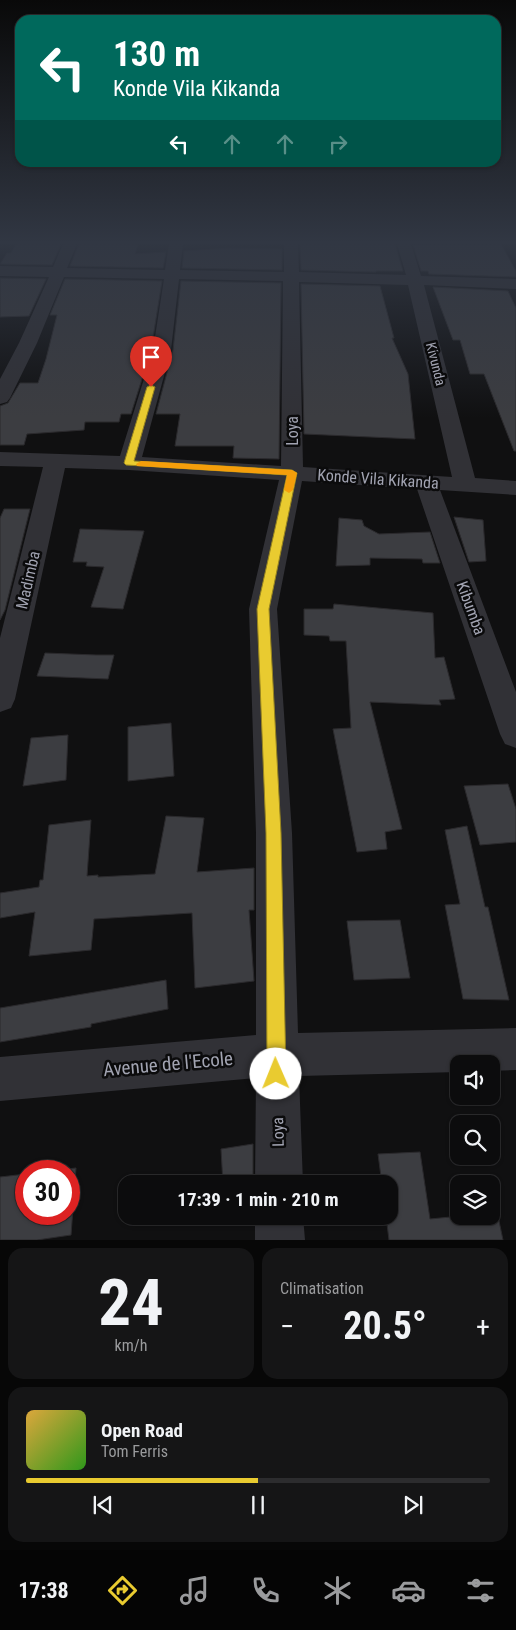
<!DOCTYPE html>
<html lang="fr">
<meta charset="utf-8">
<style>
:root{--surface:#0c0c0d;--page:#151516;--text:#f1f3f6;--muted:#9a9b9d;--line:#2c2c2e;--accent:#e9cb30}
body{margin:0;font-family:"Roboto Condensed",sans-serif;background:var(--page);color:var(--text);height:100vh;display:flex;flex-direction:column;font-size:19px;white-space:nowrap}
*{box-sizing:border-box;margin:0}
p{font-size:16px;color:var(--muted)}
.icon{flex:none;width:28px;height:28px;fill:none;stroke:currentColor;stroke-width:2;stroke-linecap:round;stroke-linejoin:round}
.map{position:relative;height:1240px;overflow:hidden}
.details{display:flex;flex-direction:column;gap:8px;padding:8px;background:#070707;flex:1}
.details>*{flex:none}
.banner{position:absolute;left:15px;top:15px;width:486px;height:152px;border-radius:15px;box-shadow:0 1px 4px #0004,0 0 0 1px var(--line);background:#00695c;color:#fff;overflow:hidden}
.tools{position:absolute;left:450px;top:1055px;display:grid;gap:10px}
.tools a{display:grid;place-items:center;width:50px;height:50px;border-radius:10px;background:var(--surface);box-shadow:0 1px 4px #0004,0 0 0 1px var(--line);font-size:25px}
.speed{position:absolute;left:15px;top:1160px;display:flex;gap:10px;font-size:25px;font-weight:700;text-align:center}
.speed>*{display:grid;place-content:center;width:65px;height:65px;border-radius:50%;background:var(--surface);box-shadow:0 1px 4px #0004,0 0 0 1px var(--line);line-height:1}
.speed .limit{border:8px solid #d22;background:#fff;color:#111}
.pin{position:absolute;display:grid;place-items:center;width:42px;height:42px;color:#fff;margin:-51px -21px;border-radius:50% 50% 50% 0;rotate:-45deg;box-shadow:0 0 5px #0007}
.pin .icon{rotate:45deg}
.me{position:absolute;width:55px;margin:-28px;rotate:359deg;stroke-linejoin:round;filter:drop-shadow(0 0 4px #0008)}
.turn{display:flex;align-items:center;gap:18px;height:105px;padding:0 15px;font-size:22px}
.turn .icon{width:65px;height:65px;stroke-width:2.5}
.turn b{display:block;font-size:35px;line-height:42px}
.lanes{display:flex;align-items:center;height:48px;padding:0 15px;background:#0003;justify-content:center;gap:25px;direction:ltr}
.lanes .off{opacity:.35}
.big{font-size:38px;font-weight:700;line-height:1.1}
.details .widget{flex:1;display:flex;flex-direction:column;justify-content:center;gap:8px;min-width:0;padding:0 18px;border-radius:15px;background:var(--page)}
.details .dial{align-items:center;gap:0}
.dial b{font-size:65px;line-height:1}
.song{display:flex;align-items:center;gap:15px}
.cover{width:60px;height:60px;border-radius:8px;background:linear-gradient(135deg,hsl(40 70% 55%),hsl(110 70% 35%))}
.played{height:5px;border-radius:2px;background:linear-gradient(90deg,var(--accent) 50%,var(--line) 50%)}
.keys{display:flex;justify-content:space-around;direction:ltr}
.heat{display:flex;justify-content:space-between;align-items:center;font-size:28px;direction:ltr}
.details .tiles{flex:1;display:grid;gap:8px;grid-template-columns:1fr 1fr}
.widget:last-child{grid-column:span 2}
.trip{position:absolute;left:118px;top:1175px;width:280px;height:50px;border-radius:15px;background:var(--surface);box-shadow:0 1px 4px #0004,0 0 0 1px var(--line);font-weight:700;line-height:50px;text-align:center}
.dock{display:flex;height:80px;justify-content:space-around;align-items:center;background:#050505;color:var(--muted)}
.dock .icon{width:35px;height:35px}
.dock .on{color:var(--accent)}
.dock b{font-size:22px;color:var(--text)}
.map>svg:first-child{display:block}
</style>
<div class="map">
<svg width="516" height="1240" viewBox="0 0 516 1240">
<rect width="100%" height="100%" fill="#101011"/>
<path fill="#3c3d41" stroke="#2b2a2d" d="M16,244H61L52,265L0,264L7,253H11Z
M79,244H138L135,254L166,252L163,268L70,266Z
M300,244H395L403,271H376V272L301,270Z
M501,244L516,271V277L429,274L428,271H421L413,245Z
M229,248L282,249V270L182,268L184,251Z
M0,278L46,279L29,316L0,317Z
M65,279L162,281L151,350L131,414H121L119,422H85L84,430L27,434L24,445H0V406L8,403L20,383H38L46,359L57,315H50Z
M181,281L281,283L279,459L233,458L234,446H175L180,414H156L173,350Z
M301,284L380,286L394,338H392L408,374L415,439L304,434Z
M433,287L508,291L516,308V451H514L484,374H470L460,340H453Z
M4,509H30L5,610L0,620V518Z
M454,517L483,520L486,561L469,562Z
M339,518L362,520L364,526L379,534L430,532L440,563H423L422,559L370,558V565L336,566Z
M80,529L144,531L123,609L91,607L104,567L86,566L87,562H73Z
M334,604L433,613L435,658L444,657L455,699L439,700L441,705L370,702L402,829L385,832L387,849L357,852L333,729L351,728L346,641H330L329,636L304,635V609H333Z
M45,653L96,655H114L108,679L37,676Z
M171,723L174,776L128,781V727Z
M68,735L66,780L23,786L31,738Z
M508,784L516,809V842L480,845L464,786Z
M166,816L204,818L197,872L254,868V910H249L254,981L195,988L192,913L94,919L91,950L29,956L35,912L0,918V893L39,887L40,880H43L49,825L91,820L87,876L98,875V877L155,874Z
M467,826L485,907H488L509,1000L463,999L445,905L460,904L445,830Z
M400,920L410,978L354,980L347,921Z
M166,980L168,1009L91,1024V1027L0,1042V1008Z
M253,1144V1184H223L221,1149Z
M420,1152L430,1219L461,1216H498L503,1240H389L386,1216H389V1184H382L378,1154Z
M76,1168L71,1235L37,1240H0V1177L26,1174V1214H69V1171H48Z"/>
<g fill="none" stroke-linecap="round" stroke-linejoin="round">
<path fill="#313136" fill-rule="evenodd" d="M63,244H77L67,268L165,270L169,244H183L180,270L284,272V244H298L299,272L406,275L397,244H411L421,276L516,279V289L424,285L475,478L516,481V495L440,490L516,692V748L505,744L500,734L417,489L302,481L277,609L292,833L298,1033L516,1028V1070L491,1071V1064H459V1072L299,1076L303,1184H255L256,1078L0,1101V1057L256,1035V833L249,609L279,480L129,470L65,468L15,699L11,708L0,712V638L43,467L0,466V452L120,456L153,350L164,279L64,277L37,343L10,398L7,402L0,404V379L19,343L49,277L0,276V266L53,267ZM179,279L283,281L281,466L142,457L171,350ZM299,282L408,285L452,477L303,467Z
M255,1216H303L305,1240H255Z"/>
</g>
<linearGradient id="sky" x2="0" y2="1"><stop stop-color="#090909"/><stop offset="0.58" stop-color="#313743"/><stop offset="1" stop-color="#313743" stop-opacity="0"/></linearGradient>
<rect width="516" height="418" fill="url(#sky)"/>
<path fill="#e9cb30" stroke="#97841f" d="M151,385L155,387L134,461L292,470L297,473L269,609L281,833L286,1074L283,1080L276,1083L270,1080L267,1074L266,833L257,609L287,475L126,465L124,463L147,387Z"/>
<path fill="#f59e0b" d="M141,461L292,470L297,473L293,490L289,493L284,490L287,475L137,466L136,464Z"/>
<g text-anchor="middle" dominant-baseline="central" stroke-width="5" stroke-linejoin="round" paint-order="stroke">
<g font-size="14" fill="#a2a4b2" stroke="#0b0b0c">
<text transform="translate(436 364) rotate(76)">Kivunda</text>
</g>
<g font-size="16" fill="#a2a4b2" stroke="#0b0b0c">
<text transform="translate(292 431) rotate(-90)">Loya</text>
<text transform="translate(378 479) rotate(4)">Konde Vila Kikanda</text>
<text transform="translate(28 580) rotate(-77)">Madimba</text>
<text transform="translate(471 608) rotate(70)">Kibumba</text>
<text transform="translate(278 1132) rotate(-91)">Loya</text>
</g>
<g font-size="19" fill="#a2a4b2" stroke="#0b0b0c">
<text transform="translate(168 1064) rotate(-5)">Avenue de l'Ecole</text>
</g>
</g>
</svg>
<div class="tools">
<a><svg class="icon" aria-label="sound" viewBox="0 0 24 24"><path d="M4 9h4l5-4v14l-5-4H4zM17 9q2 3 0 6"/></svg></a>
<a><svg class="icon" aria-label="search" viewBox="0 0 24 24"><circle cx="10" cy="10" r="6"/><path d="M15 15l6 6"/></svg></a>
<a><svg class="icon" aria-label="layers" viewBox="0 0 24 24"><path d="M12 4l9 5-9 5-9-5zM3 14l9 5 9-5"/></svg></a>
</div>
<div class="speed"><div class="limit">30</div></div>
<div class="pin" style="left:151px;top:387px;background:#d93025"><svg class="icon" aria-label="arrive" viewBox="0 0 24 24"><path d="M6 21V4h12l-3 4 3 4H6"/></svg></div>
<svg class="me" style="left:276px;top:1074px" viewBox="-20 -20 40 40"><circle r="19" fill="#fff"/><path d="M0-13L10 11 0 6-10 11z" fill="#e9cb30"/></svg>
<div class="trip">17:39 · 1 min · 210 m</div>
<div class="banner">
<div class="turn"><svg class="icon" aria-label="left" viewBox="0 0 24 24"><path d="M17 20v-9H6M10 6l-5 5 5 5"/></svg><div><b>130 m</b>Konde Vila Kikanda</div></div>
<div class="lanes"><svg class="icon" aria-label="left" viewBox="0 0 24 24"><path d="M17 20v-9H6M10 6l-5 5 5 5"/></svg><svg class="icon off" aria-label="ahead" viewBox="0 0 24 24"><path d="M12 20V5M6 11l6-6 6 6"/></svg><svg class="icon off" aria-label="ahead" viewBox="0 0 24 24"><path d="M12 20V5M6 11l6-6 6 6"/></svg><svg class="icon off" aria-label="right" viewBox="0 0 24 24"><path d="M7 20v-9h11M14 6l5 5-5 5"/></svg></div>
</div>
</div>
<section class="details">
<div class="tiles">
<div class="widget dial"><b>24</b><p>km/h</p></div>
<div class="widget"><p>Climatisation</p>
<div class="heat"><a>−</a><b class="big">20.5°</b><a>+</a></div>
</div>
<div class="widget">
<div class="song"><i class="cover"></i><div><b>Open Road</b><p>Tom Ferris</p></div></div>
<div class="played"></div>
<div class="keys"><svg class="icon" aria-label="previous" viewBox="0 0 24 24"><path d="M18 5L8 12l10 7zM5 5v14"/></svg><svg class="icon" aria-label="pause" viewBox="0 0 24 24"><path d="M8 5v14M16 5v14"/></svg><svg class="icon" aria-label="next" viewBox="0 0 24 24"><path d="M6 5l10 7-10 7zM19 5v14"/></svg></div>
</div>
</div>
</section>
<nav class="dock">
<b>17:38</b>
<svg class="icon on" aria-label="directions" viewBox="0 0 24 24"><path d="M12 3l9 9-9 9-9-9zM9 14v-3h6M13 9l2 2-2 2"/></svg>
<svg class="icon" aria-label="music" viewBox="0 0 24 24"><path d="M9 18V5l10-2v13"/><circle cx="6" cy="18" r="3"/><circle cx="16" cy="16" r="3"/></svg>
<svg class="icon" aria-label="phone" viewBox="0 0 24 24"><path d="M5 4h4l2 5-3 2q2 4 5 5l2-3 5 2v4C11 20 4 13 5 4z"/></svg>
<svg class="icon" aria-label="climate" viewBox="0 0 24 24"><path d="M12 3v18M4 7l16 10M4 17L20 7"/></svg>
<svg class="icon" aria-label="car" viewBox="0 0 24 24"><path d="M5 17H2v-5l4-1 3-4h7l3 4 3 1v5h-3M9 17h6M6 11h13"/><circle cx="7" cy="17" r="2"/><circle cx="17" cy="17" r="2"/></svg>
<svg class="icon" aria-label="filters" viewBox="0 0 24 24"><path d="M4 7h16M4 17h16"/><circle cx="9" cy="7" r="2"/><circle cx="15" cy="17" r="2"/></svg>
</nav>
